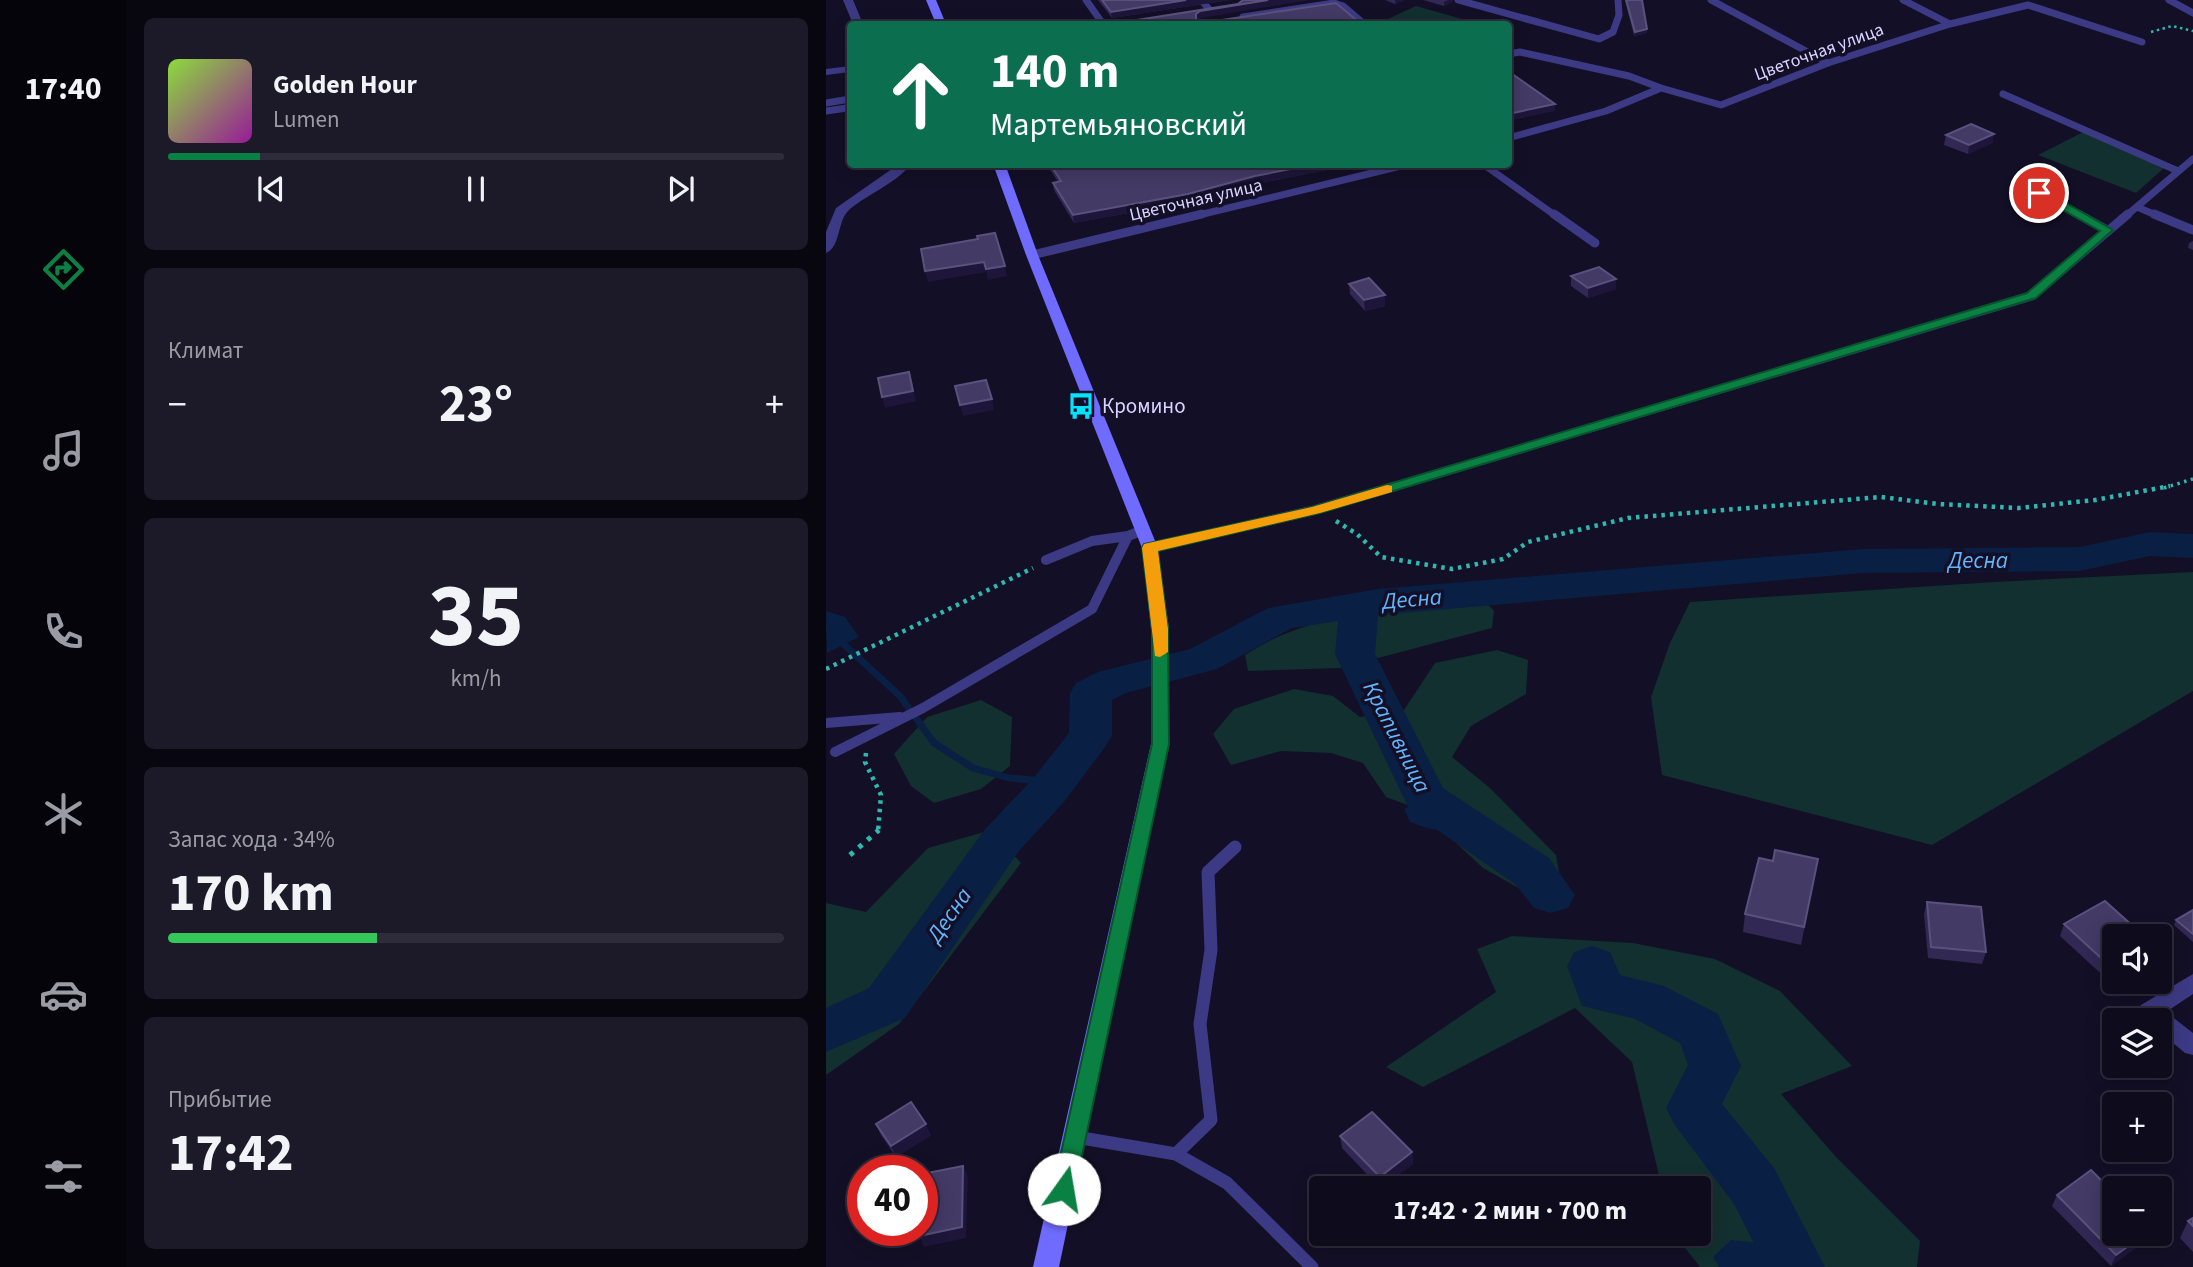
<!DOCTYPE html>
<html lang="ru">
<meta charset="utf-8">
<style>
:root{--surface:#0e0b1c;--page:#1c1929;--text:#f1f3f6;--muted:#9b9ba3;--line:#2e2b3b;--accent:#0b8043}
body{margin:0;font-family:"Source Sans 3",sans-serif;background:var(--page);color:var(--text);height:100vh;display:flex;flex-direction:column;font-size:26px;white-space:nowrap}
*{box-sizing:border-box;margin:0}
p{font-size:23px;color:var(--muted)}
.icon{flex:none;width:38px;height:38px;fill:none;stroke:currentColor;stroke-width:2;stroke-linecap:round;stroke-linejoin:round}
.map{position:relative;flex:1;overflow:hidden}
.panel{display:flex;flex-direction:column;gap:18px;padding:18px;background:#08060f;width:700px}
.panel>*{flex:none}
.top-card{position:absolute;left:21px;top:21px;width:665px;height:147px;border-radius:7px;box-shadow:0 4px 18px #0003,0 0 0 2px var(--line);background:#0b6e4f;color:#fff;overflow:hidden}
.tools{position:absolute;left:1276px;top:924px;display:grid;gap:14px}
.tools a{display:grid;place-items:center;width:70px;height:70px;border-radius:7px;background:var(--surface);box-shadow:0 4px 18px #0003,0 0 0 2px var(--line);font-size:35px}
.speed{position:absolute;left:21px;top:1155px;display:flex;gap:14px;font-size:35px;font-weight:700;text-align:center}
.speed>*{display:grid;place-content:center;width:91px;height:91px;border-radius:50%;background:var(--surface);box-shadow:0 4px 18px #0003,0 0 0 2px var(--line);line-height:1}
.speed .limit{border:10px solid #d22;background:#fff;color:#111}
.pin{position:absolute;display:grid;place-items:center;width:60px;height:60px;color:#fff;margin:-30px;border:4px solid #fff;border-radius:50%;box-shadow:0 2px 7px #0007}
.me{position:absolute;width:77px;margin:-38px;rotate:13deg;stroke-linejoin:round;filter:drop-shadow(0 0 5px #0008)}
.turn{display:flex;align-items:center;gap:24px;height:147px;padding:0 28px;font-size:32px}
.turn .icon{width:91px;height:91px;stroke-width:2.5}
.turn b{display:block;font-size:49px;line-height:60px}
.big{font-size:52px;font-weight:700;line-height:1.1}
.panel .tile{flex:1;display:flex;flex-direction:column;justify-content:center;gap:10px;min-width:0;padding:0 24px;border-radius:10px;background:var(--page)}
.panel .dial{align-items:center;gap:0}
.dial b{font-size:91px;line-height:1}
.song{display:flex;align-items:center;gap:21px}
.cover{width:84px;height:84px;border-radius:10px;background:linear-gradient(135deg,hsl(90 70% 55%),hsl(300 70% 35%))}
.played{height:7px;border-radius:4px;background:linear-gradient(90deg,var(--accent) 15%,var(--line) 15%)}
.keys{display:flex;justify-content:space-around;direction:ltr}
.heat{display:flex;justify-content:space-between;align-items:center;font-size:38px;direction:ltr}
.charge{height:10px;border-radius:5px;background:linear-gradient(90deg,#34c759 34%,var(--line) 0)}
.trip{position:absolute;left:483px;top:1176px;width:402px;height:70px;border-radius:7px;background:var(--surface);box-shadow:0 4px 18px #0003,0 0 0 2px var(--line);font-weight:700;line-height:70px;text-align:center}
main{display:flex;flex:1;min-height:0}
.tabs{display:flex;flex-direction:column;width:126px;justify-content:space-around;align-items:center;background:#06040b;color:var(--muted)}
.tabs .icon{width:49px;height:49px}
.tabs .current{color:var(--accent)}
.tabs b{font-size:32px;color:var(--text)}
.map>svg:first-child{display:block}
</style>
<main>
<nav class="tabs">
<b>17:40</b>
<svg class="icon current" aria-label="directions" viewBox="0 0 24 24"><path d="M12 3l9 9-9 9-9-9zM9 14v-3h6M13 9l2 2-2 2"/></svg>
<svg class="icon" aria-label="music" viewBox="0 0 24 24"><path d="M9 18V5l10-2v13"/><circle cx="6" cy="18" r="3"/><circle cx="16" cy="16" r="3"/></svg>
<svg class="icon" aria-label="phone" viewBox="0 0 24 24"><path d="M5 4h4l2 5-3 2q2 4 5 5l2-3 5 2v4C11 20 4 13 5 4z"/></svg>
<svg class="icon" aria-label="climate" viewBox="0 0 24 24"><path d="M12 3v18M4 7l16 10M4 17L20 7"/></svg>
<svg class="icon" aria-label="car" viewBox="0 0 24 24"><path d="M5 17H2v-5l4-1 3-4h7l3 4 3 1v5h-3M9 17h6M6 11h13"/><circle cx="7" cy="17" r="2"/><circle cx="17" cy="17" r="2"/></svg>
<svg class="icon" aria-label="filters" viewBox="0 0 24 24"><path d="M4 7h16M4 17h16"/><circle cx="9" cy="7" r="2"/><circle cx="15" cy="17" r="2"/></svg>
</nav>
<section class="panel">
<div class="tile">
<div class="song"><i class="cover"></i><div><b>Golden Hour</b><p>Lumen</p></div></div>
<div class="played"></div>
<div class="keys"><svg class="icon" aria-label="previous" viewBox="0 0 24 24"><path d="M18 5L8 12l10 7zM5 5v14"/></svg><svg class="icon" aria-label="pause" viewBox="0 0 24 24"><path d="M8 5v14M16 5v14"/></svg><svg class="icon" aria-label="next" viewBox="0 0 24 24"><path d="M6 5l10 7-10 7zM19 5v14"/></svg></div>
</div>
<div class="tile"><p>Климат</p>
<div class="heat"><a>−</a><b class="big">23°</b><a>+</a></div>
</div>
<div class="tile dial"><b>35</b><p>km/h</p></div>
<div class="tile"><p>Запас хода · 34%</p><b class="big">170 km</b><div class="charge"></div></div>
<div class="tile"><p>Прибытие</p><b class="big">17:42</b></div>
</section>
<div class="map">
<svg width="1367" height="1267" viewBox="0 0 1367 1267">
<rect width="100%" height="100%" fill="#130f26"/>
<path fill="#12302f" d="M590,6L654,24H551Z
M1259,131L1338,168L1310,193L1212,155Z
M1367,572V691L1106,845L836,775L825,697L844,643L864,602L1168,582Z
M656,598L668,611L666,628L514,668L422,671L419,655C484,611 580,606 656,598Z
M671,650L702,660L700,694L645,726L626,757L664,788L730,855L736,890H696L657,868L595,810L560,797L537,763L505,753L455,751L405,765L387,734L408,709L468,689L507,696L534,717L578,710L609,663Z
M155,700L186,717L184,766L155,789L108,803L85,786L68,754L101,717Z
M165,830L195,863L73,1024L0,1075V903L40,912L102,848Z
M686,936L807,943L889,959L954,991L1026,1066L955,1094L1011,1158L1094,1241L1091,1267H874L848,1234H873V1188H836L806,1062L749,1008L597,1087L560,1067L670,992L651,949Z"/>
<path fill="#0a1f44" d="M0,611L19,617L33,637L1,653Z
M600,799L623,804L633,814L635,825C616,835 603,829 584,822L578,809Z
M905,1240L967,1246L986,1267H893L887,1257Z"/>
<g fill="none" stroke-linecap="round" stroke-linejoin="round">
<path stroke="#0a1f44" stroke-width="7" d="M0,628L74,696L108,743L147,768L183,778L228,782"/>
<path fill="#0a1f44" fill-rule="evenodd" d="M1324,532L1367,534V558L1324,556L1254,571L1037,573L552,615L549,654L617,788L723,858L749,895L742,908L725,913L708,908L689,884L584,811L509,654L512,621L466,628L391,669L300,693L286,700V736L279,747L238,802L192,852L79,1018L0,1052V1008L43,988L160,828L206,780L243,733L244,693L250,683L272,672L364,649L442,608L552,589L1037,549L1254,547Z
M766,946L784,952L794,975L838,986L892,1014L915,1066L896,1104L948,1168L999,1267H940L908,1204L848,1124L840,1108L862,1065L854,1043L809,1019L756,1006L741,966L748,952Z"/>
<path stroke="#2fb8b0" stroke-width="2.5" stroke-dasharray="2.5 3.5" stroke-linecap="butt" d="M1325,32L1346,26L1367,31"/>
<path stroke="#2fb8b0" stroke-width="3.5" stroke-dasharray="2.5 4.5" stroke-linecap="butt" d="M1338,488L1367,479"/>
<path stroke="#2fb8b0" stroke-width="4.5" stroke-dasharray="3.5 5" stroke-linecap="butt" d="M510,521L531,534L555,557L626,569L677,559L702,542L802,518L1055,497L1112,504L1193,508L1269,500L1344,486
M0,669L207,568
M40,753L39,762L55,795L52,832"/>
<path stroke="#2fb8b0" stroke-width="5" stroke-dasharray="4.5 7" stroke-linecap="butt" d="M24,855L53,830"/>
<path stroke="#3d3a85" stroke-width="7" d="M260,0L277,24
M375,0L383,9
M632,0L773,39L787,32L793,15L792,0
M885,0L1002,63
M1077,0L1124,24
M1343,0L1367,13
M417,17L508,3L517,6L538,24
M682,54L694,52L803,76L835,88
M1177,94L1352,171
M0,103L24,99
M0,111L21,108
M682,138L780,111L835,88L895,105L1002,63L1124,24L1202,5L1316,42
M657,164L730,216
M1214,193L1255,216
M1311,207L1332,216
M369,216L583,164
M1300,216L1367,159"/>
<path stroke="#3d3a85" stroke-width="9" d="M728,214L769,243
M1252,214L1281,230
M1328,214L1367,230
M206,255L376,214
M564,488L1206,296L1302,214"/>
<path stroke="#3d3a85" stroke-width="10" d="M324,548L489,510L570,486
M220,560L266,541L302,536
M0,723L74,717
M9,752L97,708L266,609L302,536L317,530"/>
<path stroke="#3d3a85" stroke-width="13" d="M250,1137L350,1154L401,1183L486,1267
M350,1154L385,1120L374,1024L385,950L382,872L409,847"/>
<path fill="#3d3a85" fill-rule="evenodd" d="M17,0H27L37,24H27Z
M24,66V72L0,75V69Z
M73,164H85C69,186 29,199 19,215C12,226 13,248 0,253V232L10,208Z
M1367,974V994L1340,1012L1367,1033V1055L1359,1053L1334,1032V1020H1319L1312,1011L1315,1005Z"/>
<path fill="#6f6bff" fill-rule="evenodd" d="M100,0H110L120,24H110Z
M167,164H179L212,255L332,548L343,629V744L233,1267H207L325,744V629L316,548L200,255Z"/>
</g>
<path fill="#312854" d="M272,0H404L286,18Z
M559,0H578L569,4Z
M597,0H627L626,2L618,6Z
M799,0H816L821,33L808,36Z
M1168,134L1166,143L1142,154L1118,145L1120,135Z
M223,164H530L430,184L363,202L248,223L228,190L227,183L232,182L223,168Z
M1367,241V250L1362,248L1363,243Z
M745,276L790,279V289L762,298L745,286Z
M523,284L559,295V306L539,311L524,294Z
M992,859L975,945L917,932L919,914L947,861Z
M1101,902L1160,952L1156,964L1102,958L1098,914Z
M1367,910V942L1348,925L1350,920Z
M1238,924L1288,936V980L1284,982L1234,936Z
M50,1124L105,1135L70,1157L55,1135Z
M514,1136L586,1152L587,1164L554,1188L516,1148Z
M1231,1195L1288,1234H1323L1319,1241L1285,1266L1226,1206Z
M1367,1218V1252L1354,1238L1362,1221Z"/>
<path fill="#1d163a" d="M360,0H404L286,18L285,12Z
M442,0H484L375,18L371,21L370,14L374,11Z
M569,0H578L569,4Z
M622,0H627L626,2L618,6V2Z
M821,29V33L808,36L809,32Z
M729,104V111L682,121V114Z
M1168,134L1166,143L1142,154L1143,145Z
M490,164H530L430,184L363,202L248,223L247,215L429,176Z
M158,262L160,272L102,282L99,271Z
M179,266L181,276L162,280L160,269Z
M790,279V289L762,298V288Z
M559,295V306L539,311L538,300Z
M83,372L90,401L59,408L56,397Z
M166,399L168,410L137,416L134,405Z
M100,1124L105,1135L70,1157L65,1146Z
M586,1152L587,1164L555,1188L554,1177Z
M137,1166L142,1177L140,1238L98,1247L93,1236Z
M1319,1234H1323L1319,1241L1285,1266L1290,1255Z"/>
<path fill="#433a66" stroke="#5a527e" stroke-width="2" d="M276,0H360L285,12Z
M417,0H442L374,11L370,14V20L376,23L510,3L535,24H294L292,23L412,4Z
M800,0H816L821,29L809,32Z
M682,71L729,104L682,114Z
M1145,124L1168,134L1143,145L1120,135Z
M224,164H490L429,176L362,194L247,215L227,183L235,181Z
M169,233L179,266L160,269L158,262L99,271L95,249L152,239L151,236Z
M773,267L790,279L762,288L745,276Z
M543,278L559,295L538,300L523,284Z
M83,372L87,391L56,397L52,378Z
M160,380L166,399L134,405L129,386Z
M949,850L992,859L978,927L919,914L933,858L947,861Z
M1279,901L1318,936H1288V970L1238,924Z
M1101,902L1155,907L1160,952L1105,947Z
M1367,910V934L1350,920Z
M85,1102L100,1124L65,1146L50,1124Z
M546,1112L586,1152L554,1177L514,1136Z
M137,1166L136,1227L93,1236V1230H96V1174Z
M1265,1170L1288,1193V1234H1319L1290,1255L1231,1195Z
M1367,1218V1226L1362,1221Z"/>
<path fill="#0b8043" stroke="#07532c" stroke-width="2" d="M1210,190H1217L1287,230L1210,298L494,513L332,551L342,629L343,744L249,1189L245,1196L238,1199L230,1196L227,1189L326,744V629L316,548L318,544L486,507L1201,293L1274,231L1210,195Z"/>
<path fill="#f59e0b" d="M561,485L566,486V492L494,513L332,551L342,629V652L334,657L329,656L316,548L318,544L486,507Z"/>
<defs>
<symbol id="bus-bare" viewBox="-9 -9 18 18"><path d="M-5-6H5V4H4V6H2V4H-2V6H-4V4H-5ZM-3.5-4V0h7V-4ZM-3.5 1.2v1.5H-2V1.2ZM2 1.2v1.5H3.5V1.2Z" fill="#00e5ff" stroke="#130f26" stroke-width="2.5" paint-order="stroke"/></symbol>
</defs>
<g fill-rule="evenodd">
<use href="#bus-bare" x="236" y="387" width="38" height="38"/>
</g>
<g text-anchor="middle" dominant-baseline="central" stroke-width="7" stroke-linejoin="round" paint-order="stroke">
<g font-size="18" fill="#d9d4ff" stroke="#130f26">
<text transform="translate(993 52) rotate(-20)">Цветочная улица</text>
<text transform="translate(370 200) rotate(-13)">Цветочная улица</text>
</g>
<g font-size="21" fill="#d9d4ff" stroke="#130f26" text-anchor="start">
<text x="276" y="406">Кромино</text>
</g>
<g font-size="23" font-style="italic" fill="#62b6ff" stroke="#130f26">
<text x="1152" y="560">Десна</text>
<text transform="translate(586 599) rotate(-5)">Десна</text>
<text transform="translate(571 737) rotate(63)">Крапивница</text>
<text transform="translate(123 915) rotate(-55)">Десна</text>
</g>
</g>
</svg>
<div class="tools">
<a><svg class="icon" aria-label="sound" viewBox="0 0 24 24"><path d="M4 9h4l5-4v14l-5-4H4zM17 9q2 3 0 6"/></svg></a>
<a><svg class="icon" aria-label="layers" viewBox="0 0 24 24"><path d="M12 4l9 5-9 5-9-5zM3 14l9 5 9-5"/></svg></a>
<a>+</a>
<a>−</a>
</div>
<div class="speed"><div class="limit">40</div></div>
<div class="pin" style="left:1213px;top:193px;background:#d93025"><svg class="icon" aria-label="arrive" viewBox="0 0 24 24"><path d="M6 21V4h12l-3 4 3 4H6"/></svg></div>
<svg class="me" style="left:238px;top:1189px" viewBox="-20 -20 40 40"><circle r="19" fill="#fff"/><path d="M0-13L10 11 0 6-10 11z" fill="#0b8043"/></svg>
<div class="trip">17:42 · 2 мин · 700 m</div>
<div class="top-card">
<div class="turn"><svg class="icon" aria-label="ahead" viewBox="0 0 24 24"><path d="M12 20V5M6 11l6-6 6 6"/></svg><div><b>140 m</b>Мартемьяновский</div></div>
</div>
</div>
</main>
